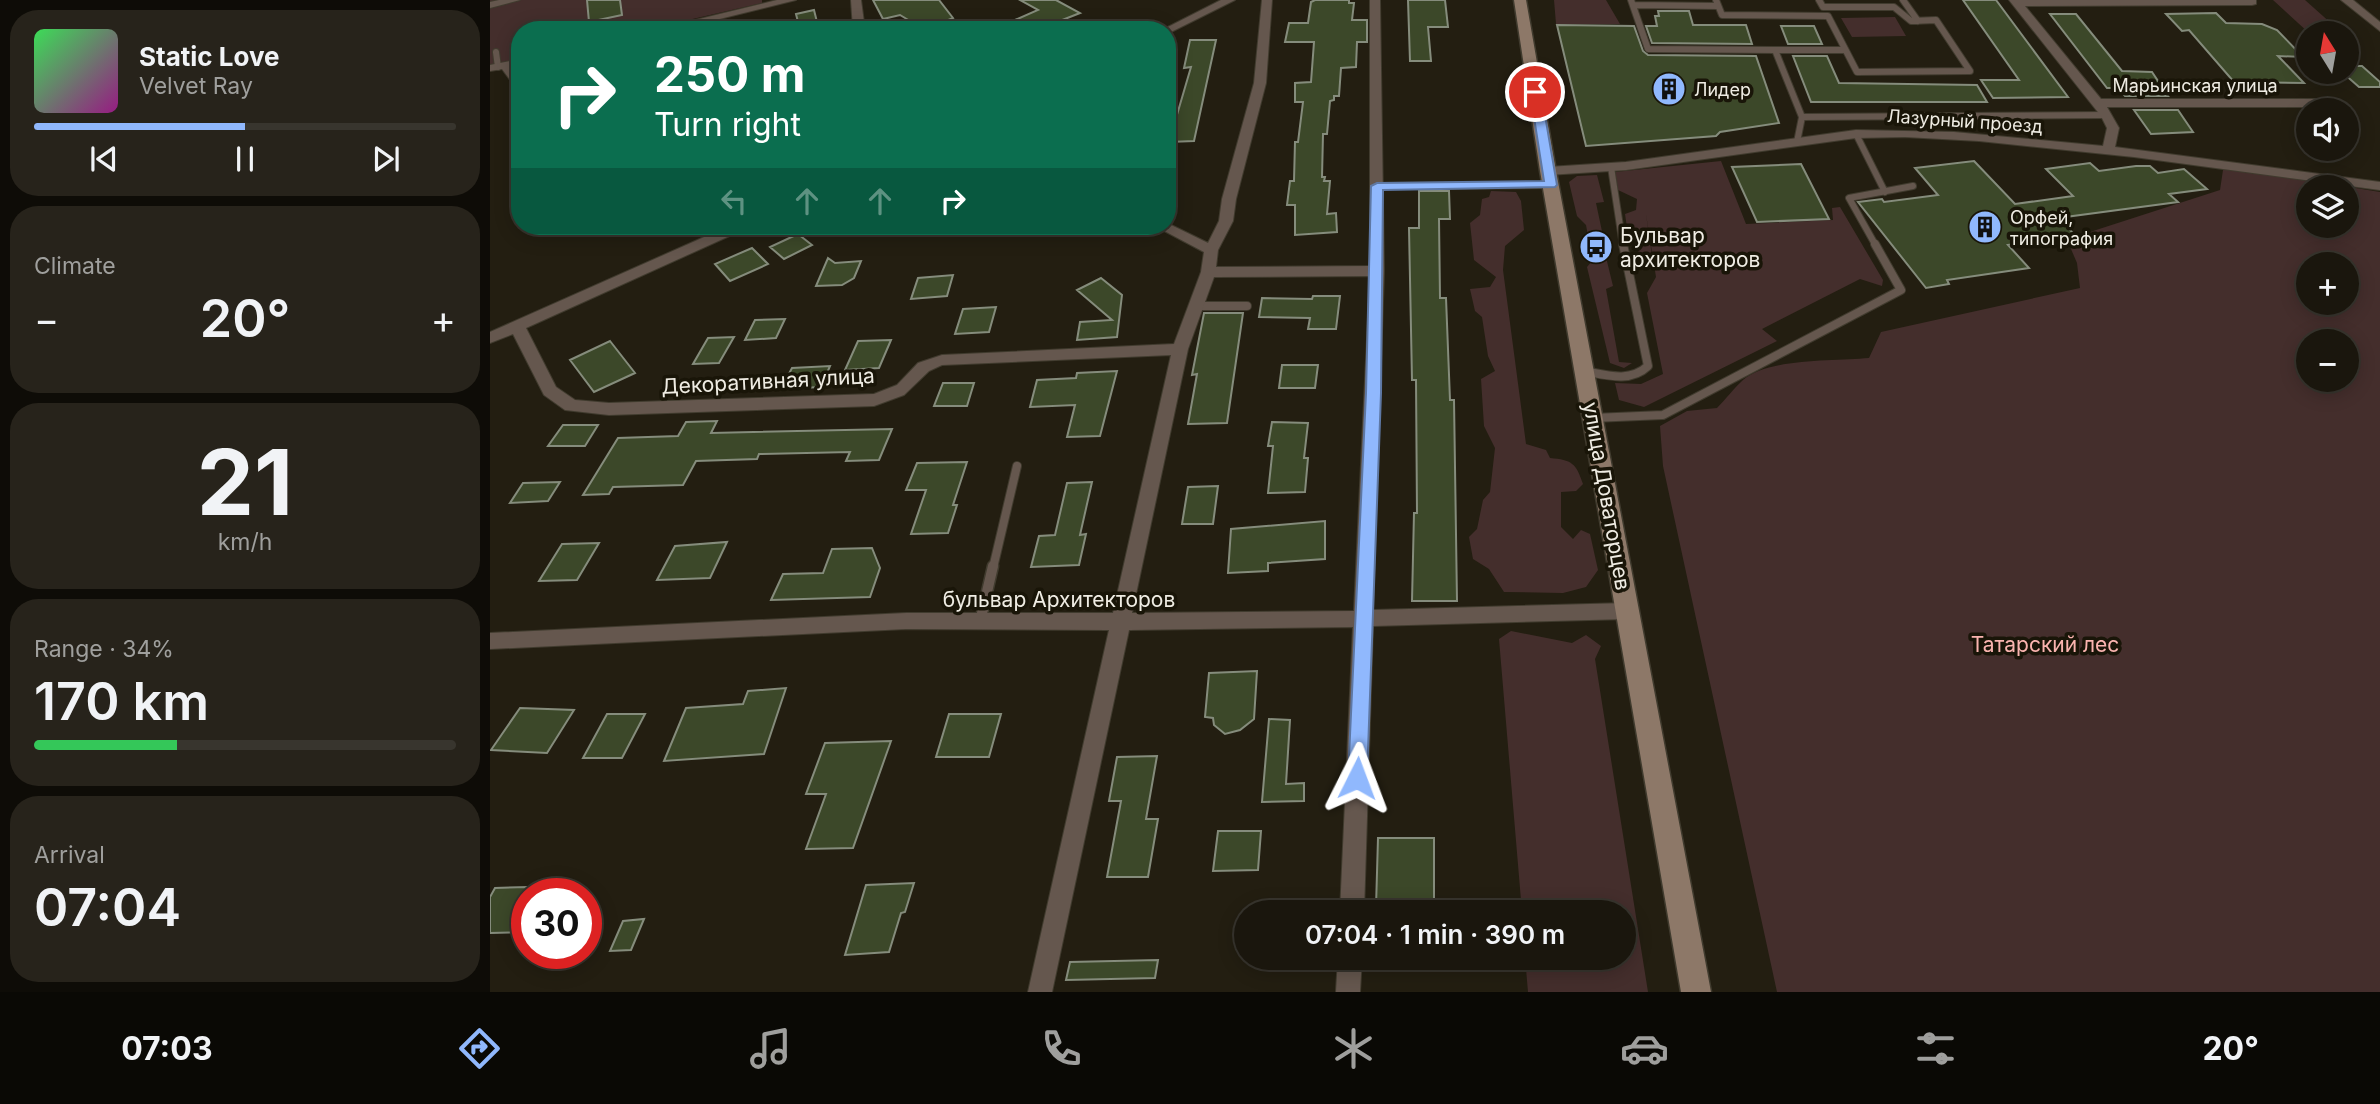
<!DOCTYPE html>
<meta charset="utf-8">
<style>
:root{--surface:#1a160d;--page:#27231b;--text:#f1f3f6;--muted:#9f9f9d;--line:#38352e;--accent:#90b8fd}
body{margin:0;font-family:Inter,sans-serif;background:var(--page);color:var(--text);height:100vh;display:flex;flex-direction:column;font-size:26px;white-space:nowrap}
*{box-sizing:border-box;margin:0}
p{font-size:23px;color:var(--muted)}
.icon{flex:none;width:38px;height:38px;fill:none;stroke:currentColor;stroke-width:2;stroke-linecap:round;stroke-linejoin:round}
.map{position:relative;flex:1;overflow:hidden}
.sheet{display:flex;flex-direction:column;gap:10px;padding:10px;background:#0e0c07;width:490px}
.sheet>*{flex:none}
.banner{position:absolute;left:21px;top:21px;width:665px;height:214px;border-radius:28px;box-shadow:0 4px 18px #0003,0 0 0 2px var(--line);background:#0b6e4f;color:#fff;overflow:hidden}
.needle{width:46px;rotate:349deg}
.tools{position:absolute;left:1806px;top:21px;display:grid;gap:14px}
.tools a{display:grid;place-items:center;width:63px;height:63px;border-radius:50%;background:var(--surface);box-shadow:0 4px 18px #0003,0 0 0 2px var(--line);font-size:35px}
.speed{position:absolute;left:21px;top:878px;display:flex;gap:14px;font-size:35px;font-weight:700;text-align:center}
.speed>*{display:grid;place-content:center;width:91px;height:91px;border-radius:50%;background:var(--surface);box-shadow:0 4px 18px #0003,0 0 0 2px var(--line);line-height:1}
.speed .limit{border:10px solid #d22;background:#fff;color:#111}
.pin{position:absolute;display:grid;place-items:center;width:60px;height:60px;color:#fff;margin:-30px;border:4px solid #fff;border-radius:50%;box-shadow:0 2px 7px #0007}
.me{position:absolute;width:77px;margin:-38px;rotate:3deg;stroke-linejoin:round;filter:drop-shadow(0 0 5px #0008)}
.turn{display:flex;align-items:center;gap:24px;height:147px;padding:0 28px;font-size:32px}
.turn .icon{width:91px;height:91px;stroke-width:2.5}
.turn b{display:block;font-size:49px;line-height:60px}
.lanes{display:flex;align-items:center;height:66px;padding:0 28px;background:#0003;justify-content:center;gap:35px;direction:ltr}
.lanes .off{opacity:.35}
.big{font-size:52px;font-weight:600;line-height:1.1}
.sheet .tile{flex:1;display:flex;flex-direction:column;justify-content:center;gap:10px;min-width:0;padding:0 24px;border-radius:28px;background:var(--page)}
.sheet .dial{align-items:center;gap:0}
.dial b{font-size:91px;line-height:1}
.song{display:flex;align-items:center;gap:21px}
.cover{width:84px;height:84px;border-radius:10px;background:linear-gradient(135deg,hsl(130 70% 55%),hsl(310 70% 35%))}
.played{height:7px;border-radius:4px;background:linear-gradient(90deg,var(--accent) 50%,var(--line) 50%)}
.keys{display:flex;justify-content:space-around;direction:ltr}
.heat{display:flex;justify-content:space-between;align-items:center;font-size:38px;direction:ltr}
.charge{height:10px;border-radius:5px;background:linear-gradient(90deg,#34c759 34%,var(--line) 0)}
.trip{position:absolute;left:744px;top:900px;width:402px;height:70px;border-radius:35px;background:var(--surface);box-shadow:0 4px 18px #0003,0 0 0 2px var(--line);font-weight:600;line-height:70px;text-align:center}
.tabs{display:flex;height:112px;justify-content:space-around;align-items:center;background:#0a0905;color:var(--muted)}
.tabs .icon{width:49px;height:49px}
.tabs .on{color:var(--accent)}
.tabs b{font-size:32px;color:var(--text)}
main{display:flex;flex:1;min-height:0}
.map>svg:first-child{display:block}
</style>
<main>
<section class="sheet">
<div class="tile">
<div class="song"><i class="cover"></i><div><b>Static Love</b><p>Velvet Ray</p></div></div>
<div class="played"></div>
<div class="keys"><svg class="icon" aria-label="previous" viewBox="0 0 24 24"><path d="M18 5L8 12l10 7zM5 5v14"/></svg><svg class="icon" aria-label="pause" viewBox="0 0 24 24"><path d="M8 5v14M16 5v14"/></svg><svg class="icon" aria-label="next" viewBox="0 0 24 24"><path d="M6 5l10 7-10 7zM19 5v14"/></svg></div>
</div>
<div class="tile"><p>Climate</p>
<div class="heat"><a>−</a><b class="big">20°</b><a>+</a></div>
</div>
<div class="tile dial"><b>21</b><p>km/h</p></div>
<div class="tile"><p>Range · 34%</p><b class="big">170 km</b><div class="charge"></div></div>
<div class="tile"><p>Arrival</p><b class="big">07:04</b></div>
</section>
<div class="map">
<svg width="1890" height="992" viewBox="0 0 1890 992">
<rect width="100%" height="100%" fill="#231e11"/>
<path fill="#442e2c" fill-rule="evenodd" d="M0,0H272V3L155,30H30V59L0,66Z
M1064,0H1116L1130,24H1066Z
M1783,0H1815L1852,33H1819Z
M1405,17L1416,36L1362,37L1351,18Z
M1231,161L1256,224L1343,220L1342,208L1350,207L1393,280L1392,286L1370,279L1272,329L1287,341L1154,407L1129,400L1125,383L1151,384L1173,374L1157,293L1166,277L1156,214L1163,263L1152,264L1148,251L1139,241L1135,214L1146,210L1147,199L1128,190L1125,172Z
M1733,170H1757L1890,192V992H1287L1173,466L1170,426L1197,411L1227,408C1236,399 1244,388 1253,380C1278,358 1345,361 1379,358L1391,332L1590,288L1587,263L1578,242L1603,231L1730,190ZM1818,187H1857V226H1818ZM1818,264H1857V303H1818ZM1818,341H1857V380H1818Z
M1107,175L1114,202L1106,203L1113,236H1098L1096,225L1087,216L1079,182L1087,176Z
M1001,191L1026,192L1031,201L1034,230L1015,246L1013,270L1036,444L1056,450L1060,458C1082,460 1086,463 1093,484L1086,491L1071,492V527L1083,539L1091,530L1100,534L1108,570L1096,587L1073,593L1014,592L999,569L983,559L979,537L987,529L993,500L1000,492L1005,448L994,426L991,379L1005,371L998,356L992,317L985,311L980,289L1000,287L1006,277L984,260L980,223L990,215L992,199L999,197Z
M1114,249L1123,286L1116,289L1129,362L1142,363L1134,368L1120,363L1097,267L1102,261L1100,250Z
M1021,631L1082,643L1096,635L1111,646L1105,659L1158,992H1038L1035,957H1134V912H1032L1009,639Z"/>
<path fill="#3c4829" stroke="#858c7c" stroke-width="2" d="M97,0H130L132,15L99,22Z
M383,0H449L463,18L435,30L410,15L393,19Z
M530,0H566L590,13L547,30H502L548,10Z
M825,0H859V3H864L862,20H877V42H867L866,67L851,68L849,96H844V100L840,101L837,134H833L832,177H835L834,181H840L837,214L846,213L847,232L805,235V205H797L800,181H804L805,142H808L813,102H805V83L821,82L824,42H795L799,23H818L821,2Z
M918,0H955L958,27H938L941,61H920Z
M1473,0H1506L1578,97L1503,98L1491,80H1529Z
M324,10L329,30H310L306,14Z
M1168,11H1199L1203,25H1256L1262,44L1162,43L1156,26H1167L1165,16H1169Z
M1726,13L1736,23L1772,24L1787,30L1813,57L1788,56L1814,83L1744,82L1699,30L1692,31L1676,14Z
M1560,14H1586L1632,71L1662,72L1678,96H1635L1629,88H1617Z
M1067,25L1144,26L1153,51L1158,55L1266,56L1289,123L1230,132L1226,136L1096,146Z
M1291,26H1324L1332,44H1298Z
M700,40H726L704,141L679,142L701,67L694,68Z
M1303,56H1337L1349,83L1487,85L1497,102H1321Z
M1857,66H1872L1890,82V87H1869L1852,72H1857Z
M1644,110H1688L1703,132L1661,134Z
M1484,161L1525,204L1583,196L1556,169L1600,163L1609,171L1646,166H1660L1668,173L1694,169L1717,189L1679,194L1688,202L1568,218L1585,235L1518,245L1539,268L1457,280L1459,284L1436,288L1368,202L1392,199L1394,202L1448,195L1425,168Z
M1311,164L1339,219L1267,222L1242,167Z
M929,191H959L960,219H949L950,298H956L960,400H964L967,601H922L924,513H927L926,380H922L919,228H929Z
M308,234L322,245L294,259L280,247Z
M262,248L278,264L240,281L225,264Z
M338,258L345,263L371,261L364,278L352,285L326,286Z
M463,275L457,296L421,299L428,278Z
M611,278L632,295L627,337L587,340L590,322L622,320L587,290Z
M823,296H850L846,329H818L820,318L769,317L772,298L822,299Z
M506,307L499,332L465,334L473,309Z
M714,313H753L737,423L698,424L707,374L702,375Z
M295,319L286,338L255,340L265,320Z
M244,337L229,363L203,364L218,338Z
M401,340L389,368L355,370L368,341Z
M120,341L145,373L104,392L80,360Z
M792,365H828L825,388H789Z
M340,366L331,387L291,389L302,368Z
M627,371L610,436L577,437L585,405L540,407L547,380L586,378L587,373Z
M453,383H484L477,406H444Z
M227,421L221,433L402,429L389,460L356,461L360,452L269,454L267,459L206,461L193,485L123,487L119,494L93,495L128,438L188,436L196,422Z
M782,422L818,423L814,458H818L815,492L778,493L783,446H778Z
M73,425H108L95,446H58Z
M477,462L463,505H467L458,533L421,534L436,490H416L427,463Z
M70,482L58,501L20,503L33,483Z
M602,482L590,535L596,534L589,565L541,567L549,536L565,535L577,483Z
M728,486L723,524H692L698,487Z
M835,521V559L778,563V571L738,573L741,529Z
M237,542L220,578L167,580L185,546Z
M109,543L87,580L49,581L72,544Z
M382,548L390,568L380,597L281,600L293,574L333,573L342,549Z
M767,671L764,719L750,730L735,734L724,725L723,718L715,717L719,673Z
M296,688L274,754L174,761L196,708L253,704L258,691Z
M30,708L84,710L57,753L1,750Z
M117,714H155L132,758H93Z
M459,714H511L499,757H446Z
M779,719L800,720L796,784L814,783V801L772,802Z
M401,741L363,848L316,849L336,794H316L335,743Z
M667,756L656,819H668L658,877H617L631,801H619L627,757Z
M728,831H771L768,870L723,871Z
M888,838H944V907H886Z
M424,883L415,912L411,913L399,952L355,955L376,885Z
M37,887V932L0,933V897L5,888Z
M154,919L141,950L120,951L133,921Z
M668,960L665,978L576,980L580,962Z"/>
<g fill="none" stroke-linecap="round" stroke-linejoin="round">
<defs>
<path id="lane-far2" d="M1141,0L1158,49L1285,50
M1226,0L1232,15L1338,16L1367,72L1480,71L1446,20L1421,21L1404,7H1333L1329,0
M1413,0L1428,21
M1143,5L1228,6
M6,52L8,67
M1312,117L1617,115
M1366,134L1395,192
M1307,142L1312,117L1285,50H1355
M1121,167L1133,246
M887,186L1060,185
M1386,246L1359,198L1423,186"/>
<path id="lane-far1" d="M704,306H757
M1094,371C1116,375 1140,383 1158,366L1133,244
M1103,418L1173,415L1411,290L1385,244
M503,568L527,466"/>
<path id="lane" d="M490,622L503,566"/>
<path id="street" d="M9,0H30L0,8V2Z
M287,0H306L185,30H164Z
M361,0H371L375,30H363Z
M731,0H745L681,32L672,30Z
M772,0H782L776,83L746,199L743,221L728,250L726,267L880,266V0H890L894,271L883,610L1137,603L1144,605L1147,611L1144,617L1137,619L883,626L874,912H850L863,627L639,630L562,992H538L619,630L416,629L0,649V633L416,613H623L681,355L452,365L439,371L414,395L384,406L119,415L75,410L54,395L23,334L0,343V332L239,226H257L255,229L36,328L66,387L85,400L119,403L384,394L407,385L428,363L452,355L684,344L711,272L714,252L665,226H677V223L718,243L729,221L732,199L764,83ZM880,276L864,611L642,613L698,349L724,277Z
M1519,0H1766V4L1762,5L1535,6L1611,99H1845L1851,103L1845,107H1617L1629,128L1625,147L1890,182V190L1644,157L1489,141L1415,137L1366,138L1136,170L1058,175L1051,171L1058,167L1136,162L1366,130L1464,132L1613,146L1617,128L1611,116Z
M1851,0H1863L1890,22V31Z
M30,59V66L22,67L30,77V88H26L12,69L0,71V65Z
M848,957H872L870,992H846Z"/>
<path id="secondary" d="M1024,0H1036L1066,171L1221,992H1191L1050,171Z"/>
</defs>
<use href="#lane-far2" stroke="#403b2e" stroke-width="8"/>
<use href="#lane-far1" stroke="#403b2e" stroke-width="10"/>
<use href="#lane" stroke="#403b2e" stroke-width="13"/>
<use href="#street" stroke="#403b2e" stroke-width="2"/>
<use href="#secondary" stroke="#403b2e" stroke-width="3"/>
<use href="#lane-far2" stroke="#65574e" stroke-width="6"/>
<use href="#lane-far1" stroke="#65574e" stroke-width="8"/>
<use href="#lane" stroke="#65574e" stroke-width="10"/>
<use href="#street" fill="#65574e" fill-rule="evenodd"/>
<use href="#secondary" fill="#8d7868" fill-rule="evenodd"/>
</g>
<path fill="#90b8fd" stroke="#5e78a4" stroke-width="2" d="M1045,89L1051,92L1067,185L1065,187L893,190L891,393L877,778L874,785L867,788L860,785L858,778L876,393L881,186L887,183L1054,181L1040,92Z"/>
<defs>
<symbol id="building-disc" viewBox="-11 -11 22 22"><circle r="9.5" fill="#90b8fd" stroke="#191508"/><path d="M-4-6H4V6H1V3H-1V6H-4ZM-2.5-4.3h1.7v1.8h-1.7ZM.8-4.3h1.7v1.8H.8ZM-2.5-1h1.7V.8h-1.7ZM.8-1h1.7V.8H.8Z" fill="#111"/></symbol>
<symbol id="bus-disc" viewBox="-11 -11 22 22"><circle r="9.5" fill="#90b8fd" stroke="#191508"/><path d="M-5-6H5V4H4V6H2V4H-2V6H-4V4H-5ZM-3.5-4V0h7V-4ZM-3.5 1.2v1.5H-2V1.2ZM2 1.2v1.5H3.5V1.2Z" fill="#111"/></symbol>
</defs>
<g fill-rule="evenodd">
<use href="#building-disc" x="1160" y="70" width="38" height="38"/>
<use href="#building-disc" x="1476" y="208" width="38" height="38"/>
<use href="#bus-disc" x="1087" y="228" width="38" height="38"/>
</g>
<g text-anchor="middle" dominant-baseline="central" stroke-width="7" stroke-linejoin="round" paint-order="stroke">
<g font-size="18" fill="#efece3" stroke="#191508">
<text x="1705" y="85">Марьинская улица</text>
<text transform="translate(1475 121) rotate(4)">Лазурный проезд</text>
</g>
<g font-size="18" fill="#efece3" stroke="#191508" text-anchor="start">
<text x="1204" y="89">Лидер</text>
<text x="1520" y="217">Орфей,<tspan x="1520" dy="21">типография</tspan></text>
</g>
<g font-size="21" fill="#efece3" stroke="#191508" text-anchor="start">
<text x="1130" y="235">Бульвар<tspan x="1130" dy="24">архитекторов</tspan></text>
</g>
<g font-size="21" fill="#efece3" stroke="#191508">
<text transform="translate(278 381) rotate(-3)">Декоративная улица</text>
<text transform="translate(1117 496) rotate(80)">улица Доваторцев</text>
<text x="569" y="599">бульвар Архитекторов</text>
</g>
<g font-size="21" fill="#fab4af" stroke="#191508">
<text x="1555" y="644">Татарский лес</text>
</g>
</g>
</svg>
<div class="tools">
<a><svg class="needle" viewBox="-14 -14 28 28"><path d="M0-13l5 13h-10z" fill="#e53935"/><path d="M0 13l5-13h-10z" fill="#9f9f9d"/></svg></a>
<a><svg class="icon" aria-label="sound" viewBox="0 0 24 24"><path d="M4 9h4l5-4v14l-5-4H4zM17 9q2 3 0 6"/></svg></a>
<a><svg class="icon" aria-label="layers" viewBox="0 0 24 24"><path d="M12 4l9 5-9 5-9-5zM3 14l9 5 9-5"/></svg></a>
<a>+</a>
<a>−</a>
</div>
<div class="speed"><div class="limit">30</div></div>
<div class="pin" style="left:1045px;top:92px;background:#d93025"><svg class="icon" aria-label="arrive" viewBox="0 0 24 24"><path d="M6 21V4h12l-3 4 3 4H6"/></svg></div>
<svg class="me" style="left:867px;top:778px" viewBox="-20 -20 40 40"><path d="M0-17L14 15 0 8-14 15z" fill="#90b8fd" stroke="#fff" stroke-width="4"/></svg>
<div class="trip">07:04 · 1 min · 390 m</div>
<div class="banner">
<div class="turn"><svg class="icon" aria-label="right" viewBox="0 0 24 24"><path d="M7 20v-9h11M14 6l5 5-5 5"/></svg><div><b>250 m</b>Turn right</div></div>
<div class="lanes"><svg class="icon off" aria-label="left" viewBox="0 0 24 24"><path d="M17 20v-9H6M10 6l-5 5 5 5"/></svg><svg class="icon off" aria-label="ahead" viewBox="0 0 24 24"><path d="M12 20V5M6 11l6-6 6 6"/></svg><svg class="icon off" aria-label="ahead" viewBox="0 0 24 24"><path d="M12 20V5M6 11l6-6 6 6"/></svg><svg class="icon" aria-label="right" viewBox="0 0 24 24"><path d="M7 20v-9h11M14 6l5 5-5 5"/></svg></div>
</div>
</div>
</main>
<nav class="tabs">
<b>07:03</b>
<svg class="icon on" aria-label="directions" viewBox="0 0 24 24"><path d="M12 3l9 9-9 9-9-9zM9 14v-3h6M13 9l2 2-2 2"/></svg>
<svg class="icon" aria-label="music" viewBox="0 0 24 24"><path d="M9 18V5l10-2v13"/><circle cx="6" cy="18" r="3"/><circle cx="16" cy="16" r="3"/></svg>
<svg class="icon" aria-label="phone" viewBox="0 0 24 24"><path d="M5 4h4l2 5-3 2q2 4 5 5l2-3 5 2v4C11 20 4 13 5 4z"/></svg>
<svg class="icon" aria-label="climate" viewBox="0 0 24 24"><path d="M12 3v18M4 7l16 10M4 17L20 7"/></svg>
<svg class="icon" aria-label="car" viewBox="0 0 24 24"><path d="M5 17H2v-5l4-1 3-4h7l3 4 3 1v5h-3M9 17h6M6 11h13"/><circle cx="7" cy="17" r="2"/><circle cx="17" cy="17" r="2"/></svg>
<svg class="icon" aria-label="filters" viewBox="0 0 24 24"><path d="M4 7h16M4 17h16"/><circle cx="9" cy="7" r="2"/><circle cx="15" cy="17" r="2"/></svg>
<b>20°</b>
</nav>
